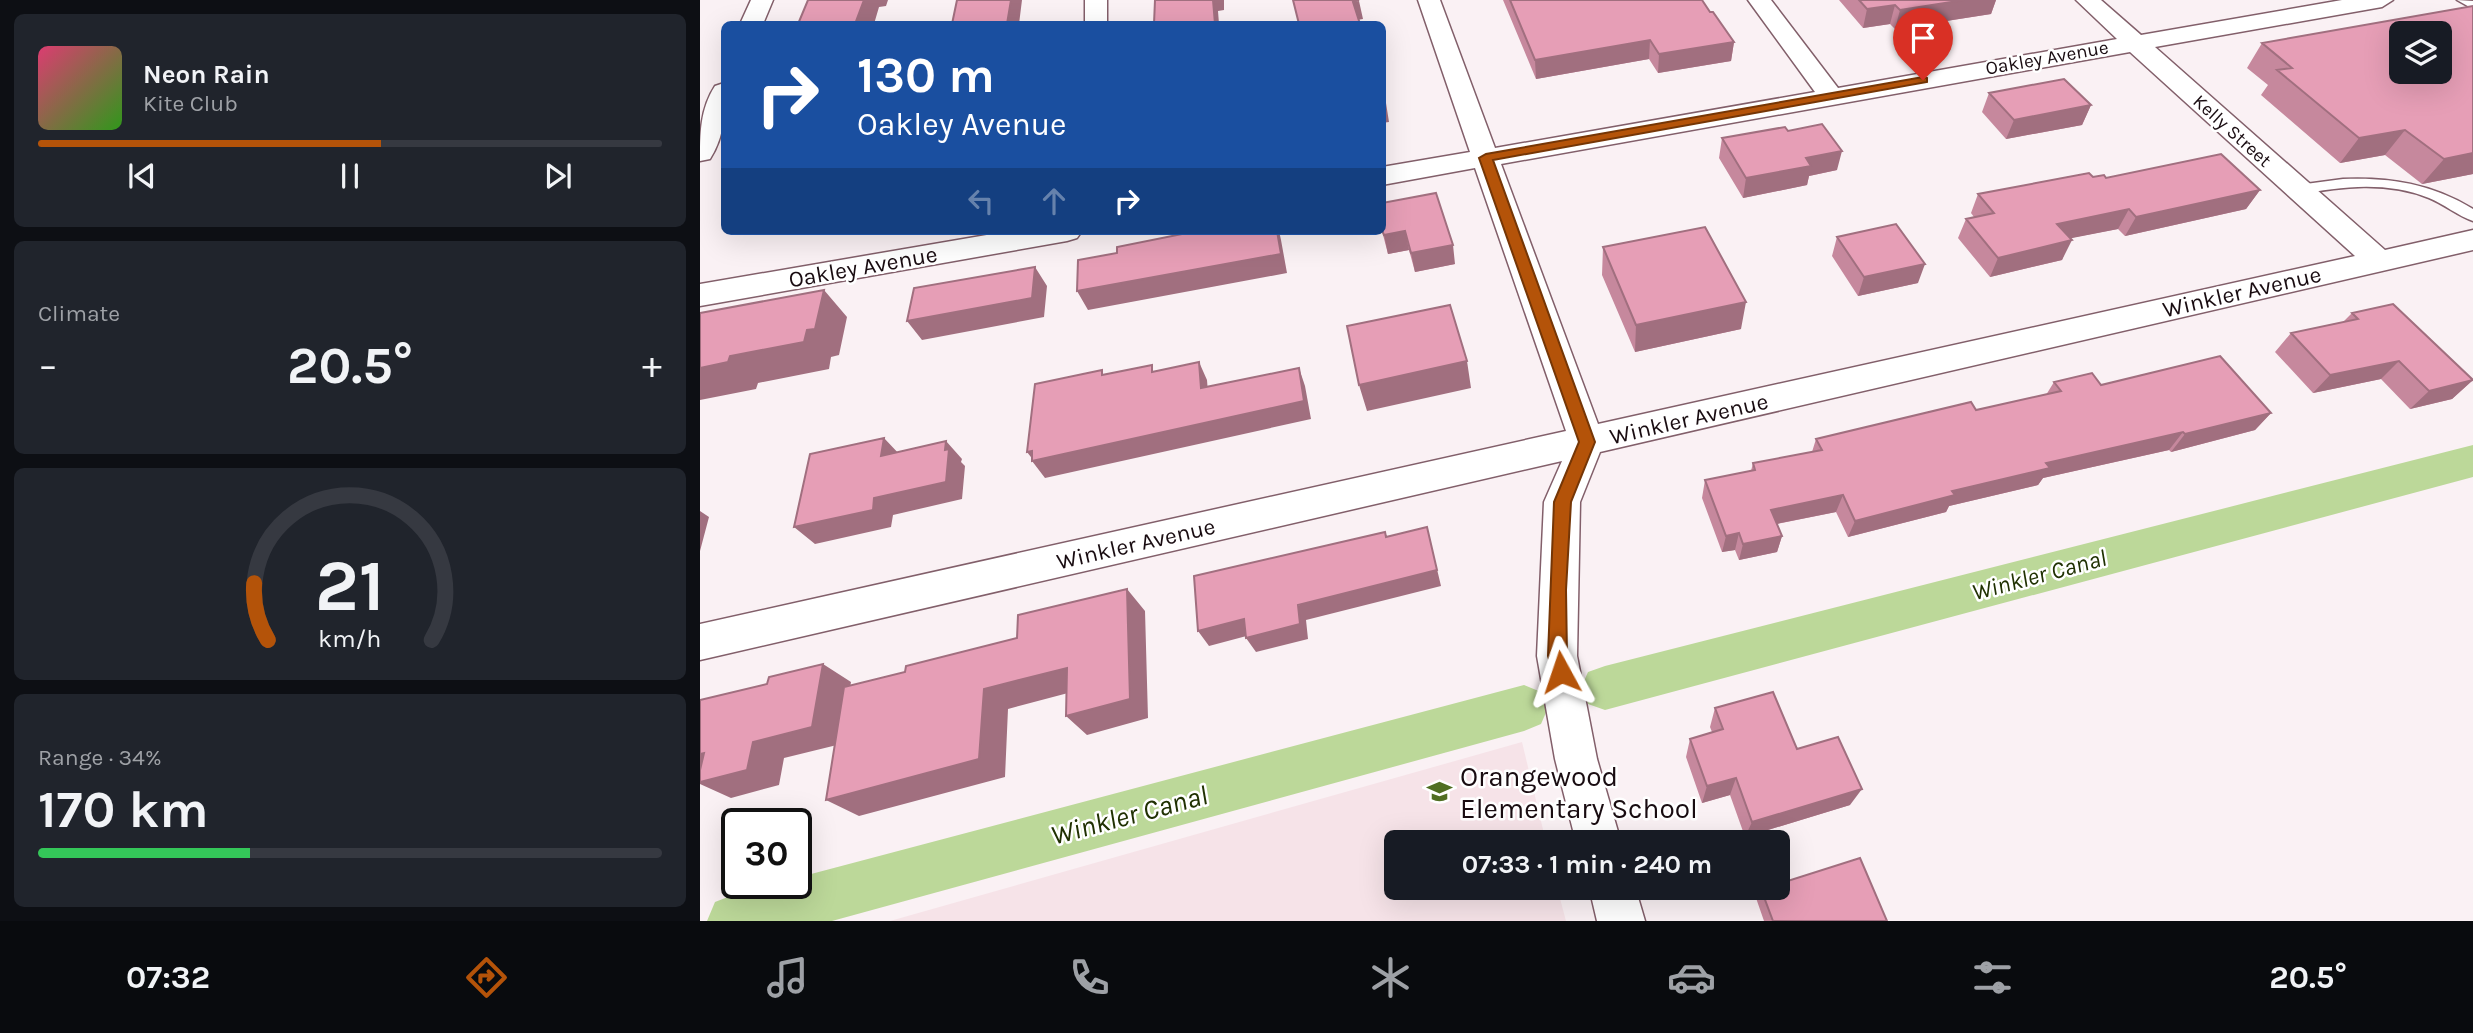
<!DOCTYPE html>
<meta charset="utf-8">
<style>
:root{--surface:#171b24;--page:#20242c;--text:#f1f3f6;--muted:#9ea1a6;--line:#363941;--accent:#b45309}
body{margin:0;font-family:Karla,sans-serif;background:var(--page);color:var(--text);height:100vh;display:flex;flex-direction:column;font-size:26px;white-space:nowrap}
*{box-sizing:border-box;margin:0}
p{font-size:23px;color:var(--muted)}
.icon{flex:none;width:38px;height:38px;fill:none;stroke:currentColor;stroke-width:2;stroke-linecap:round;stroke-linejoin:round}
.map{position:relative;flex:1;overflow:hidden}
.panel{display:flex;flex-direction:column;gap:14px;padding:14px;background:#0d0f14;width:700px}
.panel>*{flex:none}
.top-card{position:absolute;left:21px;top:21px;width:665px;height:214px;border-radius:10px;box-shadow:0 7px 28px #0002;background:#1a4fa0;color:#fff;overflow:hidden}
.controls{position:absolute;left:1689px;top:21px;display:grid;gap:14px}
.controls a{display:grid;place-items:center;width:63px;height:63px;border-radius:10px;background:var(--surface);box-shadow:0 7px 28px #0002;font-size:35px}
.speed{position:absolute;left:21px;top:808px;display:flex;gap:14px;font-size:35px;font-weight:700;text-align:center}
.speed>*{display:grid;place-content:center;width:91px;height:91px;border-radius:50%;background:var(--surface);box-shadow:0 7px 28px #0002;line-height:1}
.speed .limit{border:4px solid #111;border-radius:10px;background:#fff;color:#111}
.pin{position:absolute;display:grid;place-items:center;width:60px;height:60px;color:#fff;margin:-72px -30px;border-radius:50% 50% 50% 0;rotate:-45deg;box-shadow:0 0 7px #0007}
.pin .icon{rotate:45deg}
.me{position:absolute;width:77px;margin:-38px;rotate:355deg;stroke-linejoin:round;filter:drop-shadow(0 0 5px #0008)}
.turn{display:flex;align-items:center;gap:24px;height:147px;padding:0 21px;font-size:32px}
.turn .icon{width:91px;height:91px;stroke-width:2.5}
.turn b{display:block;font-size:49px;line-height:60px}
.lanes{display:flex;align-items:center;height:66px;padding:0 21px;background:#0003;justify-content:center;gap:35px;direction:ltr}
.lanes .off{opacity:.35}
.big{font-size:52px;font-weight:700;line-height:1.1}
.panel .tile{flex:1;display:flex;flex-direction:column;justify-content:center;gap:10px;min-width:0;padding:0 24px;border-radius:10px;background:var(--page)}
.panel .dial{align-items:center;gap:0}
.dial svg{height:182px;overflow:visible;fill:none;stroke:var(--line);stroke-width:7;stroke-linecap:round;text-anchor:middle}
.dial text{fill:var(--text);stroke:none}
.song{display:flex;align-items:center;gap:21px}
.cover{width:84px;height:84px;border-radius:10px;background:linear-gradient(135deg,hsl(340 70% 55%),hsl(110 70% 35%))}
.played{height:7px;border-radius:4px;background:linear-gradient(90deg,var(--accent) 55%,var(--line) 55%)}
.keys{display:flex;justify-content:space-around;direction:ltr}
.heat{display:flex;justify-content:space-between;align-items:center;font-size:38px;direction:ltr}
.charge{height:10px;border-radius:5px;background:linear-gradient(90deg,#34c759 34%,var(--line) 0)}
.trip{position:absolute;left:684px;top:830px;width:406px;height:70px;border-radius:10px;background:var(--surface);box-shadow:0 7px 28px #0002;font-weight:700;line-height:70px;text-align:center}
.dock{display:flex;height:112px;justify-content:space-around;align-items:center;background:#090b0e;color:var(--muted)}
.dock .icon{width:49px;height:49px}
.dock .selected{color:var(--accent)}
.dock b{font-size:32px;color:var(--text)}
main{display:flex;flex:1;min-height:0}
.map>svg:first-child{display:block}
</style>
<main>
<section class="panel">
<div class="tile">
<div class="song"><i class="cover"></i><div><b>Neon Rain</b><p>Kite Club</p></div></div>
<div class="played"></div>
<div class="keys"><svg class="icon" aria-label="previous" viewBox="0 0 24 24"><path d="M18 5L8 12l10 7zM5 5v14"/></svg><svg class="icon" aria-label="pause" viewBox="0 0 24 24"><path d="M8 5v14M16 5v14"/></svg><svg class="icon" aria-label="next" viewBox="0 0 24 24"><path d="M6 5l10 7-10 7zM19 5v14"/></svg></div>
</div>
<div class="tile"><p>Climate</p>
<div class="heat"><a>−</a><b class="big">20.5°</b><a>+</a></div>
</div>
<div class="tile dial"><svg viewBox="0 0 100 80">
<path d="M14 69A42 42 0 1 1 86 69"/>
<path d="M14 69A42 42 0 0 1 8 44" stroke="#b45309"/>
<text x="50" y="56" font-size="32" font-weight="700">21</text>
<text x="50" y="72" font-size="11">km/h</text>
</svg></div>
<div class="tile"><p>Range · 34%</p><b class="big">170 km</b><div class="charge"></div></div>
</section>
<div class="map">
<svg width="1773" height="921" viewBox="0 0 1773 921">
<rect width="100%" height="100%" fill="#faf1f4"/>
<path fill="#f6e3e8" d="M822,742L846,842H696V887H857L866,921H190Z"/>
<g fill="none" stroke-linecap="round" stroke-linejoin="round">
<path fill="#bcd899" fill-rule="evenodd" d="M1773,445V477L905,710L888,704L881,688L888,672L905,666Z
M824,685L841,692L848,708L841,724L824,731L132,921H7L15,902C42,891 67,884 96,884V878Z"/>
<defs>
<path id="service" d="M1757,0L1773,1V9Z
M1643,179C1690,177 1733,184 1773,209V221C1758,216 1744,204 1729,198C1687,181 1641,186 1598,195L1591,190L1598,185Z"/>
<path id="minor" d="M51,0H73L63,24H40Z
M385,0H407V24H385Z
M718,0H740L795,148L1115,92L1048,0H1071L1138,88L1417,39L1376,0H1401L1441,35L1642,0H1693L1682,7L1455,47L1685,250L1773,230V250L900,452L880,502L877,656L897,759L921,842H876L855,759L837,656L844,502L862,461L0,660V624L866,431L775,168L682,185V167L770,152ZM1430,52L1655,256L898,424L801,164Z
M24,83C26,109 25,136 10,159L0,161C0,134 0,109 15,86Z
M310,231H382L377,238L367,241L0,306V284Z
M889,887H935L945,921H897Z"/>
</defs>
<use href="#service" stroke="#825f6a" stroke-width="3"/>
<use href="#minor" stroke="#825f6a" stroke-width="3"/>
<use href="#service" fill="#fff" fill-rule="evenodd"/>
<use href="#minor" fill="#fff" fill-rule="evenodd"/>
</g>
<path fill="#c6889d" d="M803,0H1002L1010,12L1034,42L1031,61L958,73L949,59L836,79Z
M1139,0H1296L1291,14L1195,29L1190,24L1163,28Z
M1773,6V174L1722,184L1685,155L1640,163L1561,95L1568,85L1547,68L1562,43Z
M1289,93L1391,105L1382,125L1306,139L1282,112Z
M1088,131L1137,170L1109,176L1107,185L1043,198L1019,158L1022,138Z
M1393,177L1406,178L1560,190L1546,209L1425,236L1418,229L1370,238L1362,260L1290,277L1258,238L1266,219L1274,217L1271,213L1278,194Z
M682,203L755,264L715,272L709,250L688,254L682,231Z
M1137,237L1218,283L1158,296L1132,256Z
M903,247L1041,329L935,352L902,275Z
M1652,313L1773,380L1752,399L1710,409L1681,379L1613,393L1575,352L1591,333L1643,322Z
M1354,382L1401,385L1571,413L1555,430L1471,452L1469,450L1343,478L1338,485L1249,506L1246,512L1148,537L1136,512L1077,524L1082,536L1077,552L1039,560L1035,550L1022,552L1002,498L1005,480L1051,471L1053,463L1112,452L1116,439L1276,410L1346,395Z
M1015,708L1097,749L1150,805L1045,837L1030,795L1002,803L986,757L990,739L1012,732L1010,727Z
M1061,889L1187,921H1064L1056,898Z"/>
<path fill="#a16f7f" d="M164,0H188L186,6L179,7L174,24H155Z
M311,0H322L319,24H307Z
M513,0H524V10L518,11L519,24H515Z
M1264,0H1296L1291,14L1195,29L1200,10Z
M659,1L663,19L657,20L653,2Z
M1195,5L1190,24L1163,28L1167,9Z
M950,40L949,59L836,79L835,60Z
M1034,42L1031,61L958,73L959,54Z
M682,103H686L689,122L682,123Z
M1391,105L1382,125L1306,139L1314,120Z
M1705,130L1685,155L1640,163L1659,138Z
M1142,151L1137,170L1109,176L1107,185L1043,198L1046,178L1106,158Z
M1773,153V174L1722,184L1744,159Z
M1560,190L1546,209L1425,236L1436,217Z
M1429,209L1418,229L1347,243L1357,224Z
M577,231H579L581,240L587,273L388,310L377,291Z
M705,231L709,250L688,254L684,235Z
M1372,240L1362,260L1290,277L1298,258Z
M753,245L755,264L715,272L711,253Z
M1225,264L1218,283L1158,296L1164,277Z
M335,267L347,286L344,317L222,340L207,321Z
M124,290L147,317L139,355L131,357L129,369L58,383L56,389L0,400V368L30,356L107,330Z
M1046,302L1041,329L935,352L936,325Z
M767,361L771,388L667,411L659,385Z
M1699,361L1681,379L1613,393L1630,375Z
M499,362L507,380L509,406L501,388Z
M599,368L605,386L611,419L345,478L332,461H334L327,452Z
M1773,380L1752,399L1710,409L1729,391Z
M1571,413L1555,430L1471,452L1485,434Z
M1483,432L1469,450L1343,478L1338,485L1249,506L1246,512L1148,537L1155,521L1346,463Z
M184,438L201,456H181Z
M246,441L262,459L261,462L265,466L262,499L193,515L191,527L115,544L94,527L174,498L245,450Z
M1143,495L1136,512L1066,526L1071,510Z
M0,511L9,517L0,551Z
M727,527L741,586L606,620L608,639L556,652L546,638Z
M1039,533L1035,550L1022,552L1026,536Z
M1082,536L1077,552L1039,560L1043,544Z
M427,589L445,611L448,718L387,735L366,716Z
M544,619L554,634L509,646L498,631Z
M123,664L151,682L141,744L84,758L79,785L31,798L0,784V782L53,742Z
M367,668L387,688L308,709L305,777L159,816L126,800L284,689Z
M4,753L0,779V754Z
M1036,778L1030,795L1002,803L1007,786Z
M1162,789L1150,805L1045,837L1052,822Z"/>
<path fill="#e69eb6" stroke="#a16f7f" stroke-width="2" fill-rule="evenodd" d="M108,0H164L155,24H98Z
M257,0H311L307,24H252Z
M455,0H513L515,24H454Z
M593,0H659L653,2L660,24H599Z
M810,0H1002L1010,12H1013L1034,42L959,54L950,40L835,60Z
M1159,0H1264L1200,10L1195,5L1167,9Z
M1773,6V153L1744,159L1705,130L1659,138L1577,70L1592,68L1562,43ZM1701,33H1740V72H1701Z
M1364,79L1391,105L1314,120L1289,93Z
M1122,124L1142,151L1106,158L1111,166L1046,178L1022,138L1085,127L1088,131Z
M1521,154L1560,190L1436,217L1429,209L1357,224L1372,240L1298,258L1266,219L1294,213L1278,194L1389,173L1393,177L1404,175L1406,178Z
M736,193L753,245L711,253L705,231L684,235L682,230V203Z
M1196,224L1225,264L1164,277L1137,237Z
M1005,227L1046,302L936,325L903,247Z
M497,231H577L581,254L377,291L378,260L417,253V247Z
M335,267L332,298L207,321L214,288Z
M124,290L115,329L107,330L104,342L30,356L28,362L0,368V313Z
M1693,304L1773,380L1729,391L1699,361L1630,375L1591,333L1658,319L1652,313Z
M750,305L767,361L659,385L647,326Z
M1520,356L1571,413L1485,434L1483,432L1346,463L1350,468L1252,491L1255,495L1155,521L1143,495L1071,510L1082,536L1043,544L1039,533L1026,536L1005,480L1055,470L1053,463L1122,450L1116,439L1271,402L1276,410L1361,391L1354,382L1392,373L1401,385Z
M499,362L501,388L599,368L604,401L332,461V451L327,452L335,384L402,370V375L452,365V372Z
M184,438L181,456L246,441L245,450L249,449L246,482L174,498L173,510L94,527L110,454Z
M727,527L737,570L598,605L600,624L546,638L544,619L498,631L494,576L685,532L686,537Z
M427,589L430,699L366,716L367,668L284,689L279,759L126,800L144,687L205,672L206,666L317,638L318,615Z
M123,664L112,727L53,742L47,770L0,782V770L4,753L0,754V700L67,684L69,677Z
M1073,692L1097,749L1138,737L1162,789L1052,822L1036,778L1007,786L990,739L1023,729L1015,708Z
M1160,858L1187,921H1073L1061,889L1067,887H1078V884Z"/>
<path fill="#b45309" stroke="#753606" stroke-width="2" d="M1223,77L1227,78V82L793,160L895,442L871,502L866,590L867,656L870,672L867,678L861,681L854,678L848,656L854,502L879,442L779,158L786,154Z"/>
<defs>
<symbol id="school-bare" viewBox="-9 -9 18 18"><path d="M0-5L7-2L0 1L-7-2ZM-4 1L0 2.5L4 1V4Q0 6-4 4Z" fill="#506e22" stroke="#fff" stroke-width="2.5" paint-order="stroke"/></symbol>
</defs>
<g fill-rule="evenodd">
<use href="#school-bare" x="722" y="774" width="35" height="35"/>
</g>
<g text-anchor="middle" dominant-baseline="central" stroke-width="5" stroke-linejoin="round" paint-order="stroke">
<g font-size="19" fill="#190c11" stroke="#fff">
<text transform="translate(1347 58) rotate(-10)">Oakley Avenue</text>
<text transform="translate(1532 131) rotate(42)">Kelly Street</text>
</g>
<g font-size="23" fill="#190c11" stroke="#fff">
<text transform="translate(163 267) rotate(-10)">Oakley Avenue</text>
<text transform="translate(1542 292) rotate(-13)">Winkler Avenue</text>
<text transform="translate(989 419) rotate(-13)">Winkler Avenue</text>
<text transform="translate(436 544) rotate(-13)">Winkler Avenue</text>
</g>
<g font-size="24" font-style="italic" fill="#203102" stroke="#fff">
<text transform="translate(1339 575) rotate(-15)">Winkler Canal</text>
</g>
<g font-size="28" fill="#190c11" stroke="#fff" text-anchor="start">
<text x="760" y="776">Orangewood<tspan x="760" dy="32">Elementary School</tspan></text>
</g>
<g font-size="28" font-style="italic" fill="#203102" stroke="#fff">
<text transform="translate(429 815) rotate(-15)">Winkler Canal</text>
</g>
</g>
</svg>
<div class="controls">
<a><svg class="icon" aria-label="layers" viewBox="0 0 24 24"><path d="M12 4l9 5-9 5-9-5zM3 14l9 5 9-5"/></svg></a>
</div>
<div class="speed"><div class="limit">30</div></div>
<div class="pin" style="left:1223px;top:80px;background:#d93025"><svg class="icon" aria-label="arrive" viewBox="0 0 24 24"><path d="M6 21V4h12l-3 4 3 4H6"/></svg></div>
<svg class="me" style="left:861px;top:672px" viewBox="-20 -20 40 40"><path d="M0-17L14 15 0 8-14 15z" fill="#b45309" stroke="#fff" stroke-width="4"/></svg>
<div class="trip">07:33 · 1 min · 240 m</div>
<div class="top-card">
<div class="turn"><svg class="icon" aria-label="right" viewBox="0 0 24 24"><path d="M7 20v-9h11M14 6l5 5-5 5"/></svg><div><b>130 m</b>Oakley Avenue</div></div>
<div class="lanes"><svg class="icon off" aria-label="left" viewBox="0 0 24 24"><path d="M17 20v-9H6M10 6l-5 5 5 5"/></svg><svg class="icon off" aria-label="ahead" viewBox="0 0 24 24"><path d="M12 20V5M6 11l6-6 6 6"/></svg><svg class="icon" aria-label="right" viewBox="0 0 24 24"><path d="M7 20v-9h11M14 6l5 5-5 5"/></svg></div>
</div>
</div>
</main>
<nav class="dock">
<b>07:32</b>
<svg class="icon selected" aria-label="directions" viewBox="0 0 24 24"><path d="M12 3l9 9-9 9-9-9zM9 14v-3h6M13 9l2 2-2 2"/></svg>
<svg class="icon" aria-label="music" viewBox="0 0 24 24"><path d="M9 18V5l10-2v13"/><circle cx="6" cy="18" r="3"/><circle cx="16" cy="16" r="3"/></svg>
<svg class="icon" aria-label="phone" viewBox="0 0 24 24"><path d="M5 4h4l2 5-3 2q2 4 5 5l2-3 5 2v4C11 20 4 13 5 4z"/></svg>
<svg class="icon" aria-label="climate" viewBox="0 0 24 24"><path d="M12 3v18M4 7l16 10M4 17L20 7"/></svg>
<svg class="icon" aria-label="car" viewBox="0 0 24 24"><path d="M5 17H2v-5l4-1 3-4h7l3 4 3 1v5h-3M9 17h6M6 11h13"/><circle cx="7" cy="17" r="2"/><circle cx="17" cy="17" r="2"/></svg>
<svg class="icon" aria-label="filters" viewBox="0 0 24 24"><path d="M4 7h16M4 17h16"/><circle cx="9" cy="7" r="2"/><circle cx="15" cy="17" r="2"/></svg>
<b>20.5°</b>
</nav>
